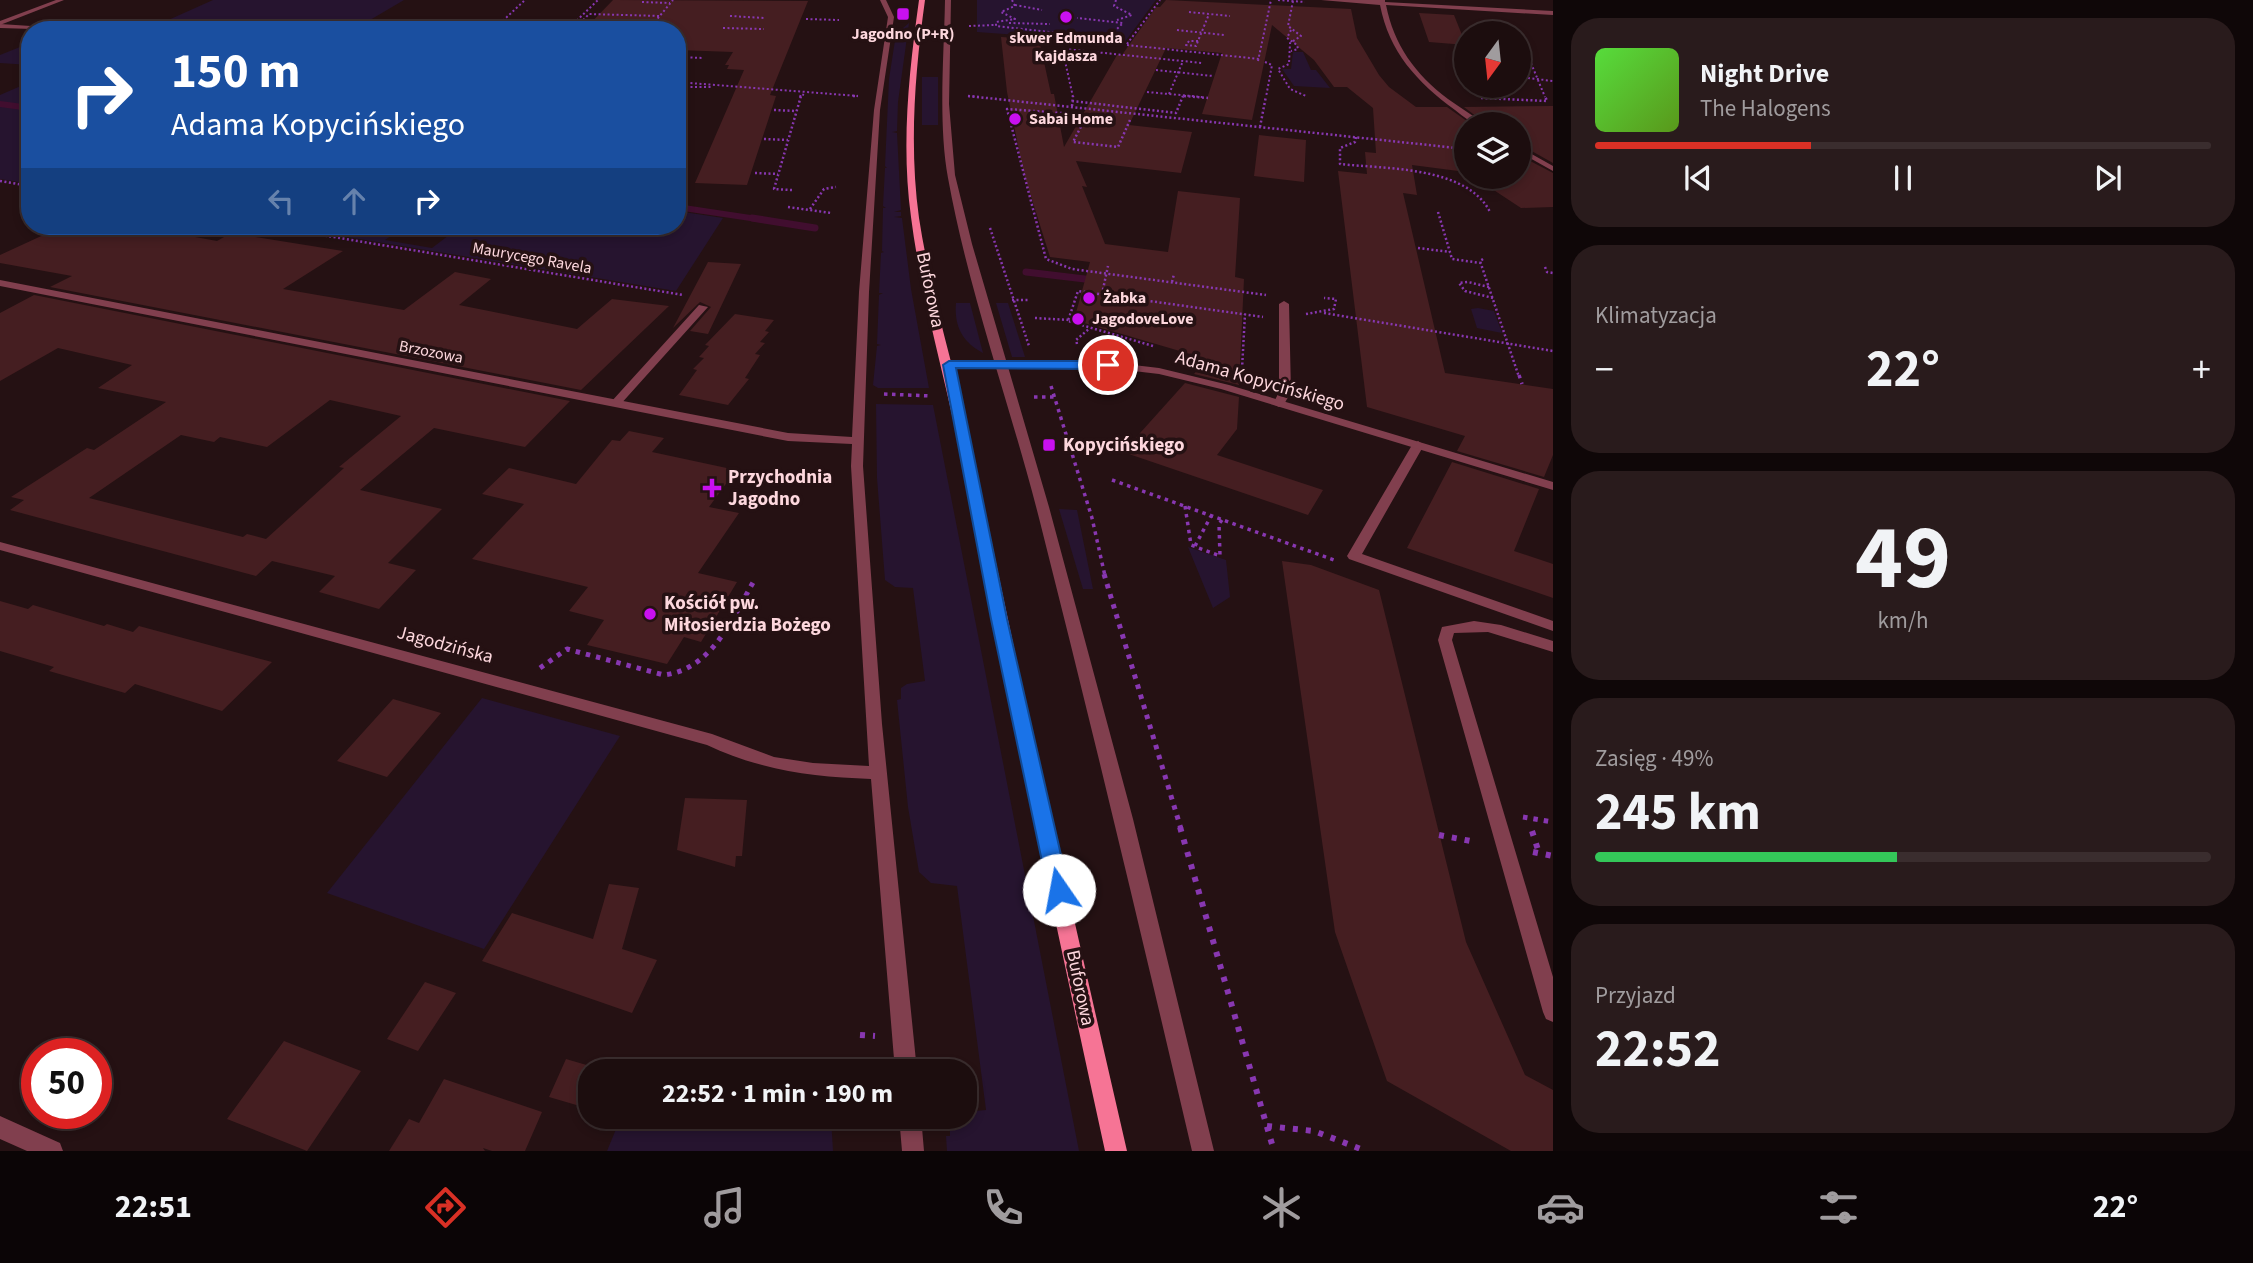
<!DOCTYPE html>
<html lang="pl">
<meta charset="utf-8">
<style>
:root{--surface:#1c0d0e;--page:#291b1c;--text:#f1f3f6;--muted:#a09c9e;--line:#3a2d2e;--accent:#d93025}
body{margin:0;font-family:"Source Sans 3",sans-serif;background:var(--page);color:var(--text);height:100vh;display:flex;flex-direction:column;font-size:26px;white-space:nowrap}
*{box-sizing:border-box;margin:0}
p{font-size:23px;color:var(--muted)}
.icon{flex:none;width:38px;height:38px;fill:none;stroke:currentColor;stroke-width:2;stroke-linecap:round;stroke-linejoin:round}
.map{position:relative;flex:1;overflow:hidden}
.details{display:flex;flex-direction:column;gap:18px;padding:18px;background:#0f0708;width:700px}
.details>*{flex:none}
.top-card{position:absolute;left:21px;top:21px;width:665px;height:214px;border-radius:28px;box-shadow:0 4px 10px #0003,0 0 0 2px var(--line);background:#1a4fa0;color:#fff;overflow:hidden}
.needle{width:46px;rotate:195deg}
.buttons{position:absolute;left:1454px;top:21px;display:grid;gap:14px}
.buttons a{display:grid;place-items:center;width:77px;height:77px;border-radius:50%;background:var(--surface);box-shadow:0 4px 10px #0003,0 0 0 2px var(--line);font-size:35px}
.speed{position:absolute;left:21px;top:1038px;display:flex;gap:14px;font-size:35px;font-weight:700;text-align:center}
.speed>*{display:grid;place-content:center;width:91px;height:91px;border-radius:50%;background:var(--surface);box-shadow:0 4px 10px #0003,0 0 0 2px var(--line);line-height:1}
.speed .limit{border:10px solid #d22;background:#fff;color:#111}
.pin{position:absolute;display:grid;place-items:center;width:60px;height:60px;color:#fff;margin:-30px;border:4px solid #fff;border-radius:50%;box-shadow:0 2px 7px #0007}
.me{position:absolute;width:77px;margin:-38px;rotate:348deg;stroke-linejoin:round;filter:drop-shadow(0 0 5px #0008)}
.turn{display:flex;align-items:center;gap:24px;height:147px;padding:0 35px;font-size:32px}
.turn .icon{width:91px;height:91px;stroke-width:2.5}
.turn b{display:block;font-size:49px;line-height:60px}
.lanes{display:flex;align-items:center;height:66px;padding:0 35px;background:#0003;justify-content:center;gap:35px;direction:ltr}
.lanes .off{opacity:.35}
.big{font-size:52px;font-weight:700;line-height:1.1}
.details .card{flex:1;display:flex;flex-direction:column;justify-content:center;gap:10px;min-width:0;padding:0 24px;border-radius:28px;background:var(--page)}
.details .dial{align-items:center;gap:0}
.dial b{font-size:91px;line-height:1}
.song{display:flex;align-items:center;gap:21px}
.cover{width:84px;height:84px;border-radius:10px;background:linear-gradient(135deg,hsl(110 70% 55%),hsl(90 70% 35%))}
.played{height:7px;border-radius:4px;background:linear-gradient(90deg,var(--accent) 35%,var(--line) 35%)}
.keys{display:flex;justify-content:space-around;direction:ltr}
.heat{display:flex;justify-content:space-between;align-items:center;font-size:38px;direction:ltr}
.charge{height:10px;border-radius:5px;background:linear-gradient(90deg,#34c759 49%,var(--line) 0)}
.trip{position:absolute;left:578px;top:1059px;width:399px;height:70px;border-radius:28px;background:var(--surface);box-shadow:0 4px 10px #0003,0 0 0 2px var(--line);font-weight:700;line-height:70px;text-align:center}
.tab-bar{display:flex;height:112px;justify-content:space-around;align-items:center;background:#0b0506;color:var(--muted)}
.tab-bar .icon{width:49px;height:49px}
.tab-bar .current{color:var(--accent)}
.tab-bar b{font-size:32px;color:var(--text)}
main{display:flex;flex:1;min-height:0}
.map>svg:first-child{display:block}
</style>
<main>
<div class="map">
<svg width="1553" height="1151" viewBox="0 0 1553 1151">
<rect width="100%" height="100%" fill="#251113"/>
<path fill="#26142f" d="M213,0H404L353,30H146Z
M977,0H1156L1124,43L977,32Z
M909,23L898,102L897,131L892,132L897,133L901,210L894,212H901V216L894,217L902,218L911,289L929,388H878L873,385L877,346L881,345L877,344L879,295L883,293H879L881,253L884,252L882,251L883,208H886L883,206L885,168H887L885,166L889,79L896,34Z
M30,43V65L0,63V55Z
M1293,52H1303L1311,70H1316L1330,88L1294,86L1282,69H1291Z
M922,77H938V125H922Z
M30,82V184L0,179V95Z
M677,211L723,218L676,291L292,228L405,226L385,240L432,248L461,226H677Z
M956,303H970L983,353C962,342 954,326 956,303Z
M996,303H1008L1025,357H1012Z
M1478,308L1494,311L1502,333L1477,328L1471,309Z
M876,404L933,405L1079,1151H947L946,1136H950V1124L956,1117L964,1116V1112L986,1110L957,886L931,883L919,872L908,807L897,700L901,699V688L907,684L925,681L913,588L895,587L885,580L877,478Z
M1059,509L1077,510L1093,589H1083Z
M1188,547L1226,560L1230,597L1213,608Z
M482,698L620,736L484,949L327,893Z
M621,1117H831L833,1151H607Z"/>
<g fill="none" stroke-linecap="round" stroke-linejoin="round">
<path stroke="#410e2f" stroke-width="6" d="M0,104L30,108
M677,207L764,220"/>
<path stroke="#410e2f" stroke-width="7" d="M752,218L815,228
M1026,272L1085,279"/>
</g>
<path fill="#451e21" fill-rule="evenodd" d="M613,0L808,1L770,95L776,96L747,185L695,183L744,70L727,69L729,65H725L733,52L677,50V30H584Z
M1166,0L1351,9L1357,38L1379,75L1389,87L1416,107H1447L1471,124H1466V172L1412,165L1417,195L1403,193L1445,373L1553,389V455L1544,477L1457,451L1465,436L1367,407L1338,171L1367,174L1365,152L1376,153L1373,108L1347,87H1334L1314,60L1272,25L1252,120L1202,114L1222,53L1166,48L1129,125L1192,132L1181,173L1076,161L1087,187L1082,186L1105,244L1168,252L1178,191L1240,198L1235,277L1244,279L1239,385L1194,374L1207,359L1074,320L1090,262L1050,257L1024,174L1007,92L1001,37L1039,39L1051,94H1054L1064,147L1117,55H1122L1156,7H1160Z
M1419,13L1454,15L1466,45L1429,42Z
M1553,106V163L1519,144V124H1486L1464,107Z
M1259,135L1306,140L1304,182L1254,176Z
M1519,155L1553,173V207L1521,208L1474,177H1519Z
M63,226H135L217,241L231,233L343,251L283,289L404,310L455,272L491,279L459,305L577,329L612,299L669,306L581,390L50,287L72,276L0,263V255Z
M708,262L741,264L708,334L690,331L711,307L700,302L673,328Z
M34,295L570,401L525,447L434,428L360,490L442,509L388,563L416,570L379,609L319,592L335,576L272,561L256,576L10,510L24,500L11,497L87,448L94,450L166,402L98,388L132,365L58,348L0,381V313ZM330,400L401,416L339,467L344,468L266,539L247,534L243,537L89,498L181,435L214,442L220,437L267,447Z
M735,314L774,320L765,331L769,332L760,342L765,343L755,354L760,355L745,378L749,379L728,405L679,395L697,370L693,369L704,358L699,357L709,346L705,345Z
M1185,383L1239,397L1237,429L1217,455L1323,490L1308,515L1123,452Z
M629,431L664,438L652,452L736,470L709,507L739,513L698,573L737,582L701,642L684,637L667,664L587,645L604,620L569,611L588,587L472,559L524,504L482,494L509,468L576,484L612,440L620,441Z
M1452,462L1539,489L1514,551L1553,564V598L1407,548Z
M1282,561L1311,565L1379,590L1466,942L1525,1075L1553,1090V1151H1511L1387,1081L1335,932Z
M0,601L28,609L33,605L104,626L107,624L133,632L139,626L272,662L222,711L135,684L125,693L49,671L54,667L0,651Z
M393,699L441,713L387,777L337,761Z
M685,798L747,800L742,856H736L735,867L677,850Z
M609,884L639,888L622,949L657,960L632,1013L482,961L512,913L593,939Z
M425,982L456,993L418,1051L387,1039Z
M284,1041L361,1071L307,1151L227,1119Z
M566,1059L607,1071H590V1109L549,1097Z
M444,1079L542,1112L525,1151H492L483,1148L485,1151H389L409,1119L419,1123Z"/>
<g fill="none" stroke-linecap="round" stroke-linejoin="round">
<path stroke="#8837b1" stroke-width="2" stroke-dasharray="2 2.5" stroke-linecap="butt" d="M1012,0L1015,6L1001,12L1015,19L996,22V26L1101,38L1116,35L1115,31L1123,23L1077,18
M1116,0L1114,6L1132,15L1117,20
M1278,0L1305,2
M1293,1L1288,26L1301,36L1290,43L1289,64L1278,69L1290,89L1306,96
M642,2L670,3
M1015,5L1042,10
M1189,12L1230,16
M730,16L765,18
M806,19L839,20
M1009,23L1050,24
M969,26L994,25
M723,28L764,29
M618,29L648,30L673,0
M493,30L525,0
M567,30L598,0
M574,30L589,14L660,16
M1177,30L1224,35
M1291,30L1287,38L1297,45L1298,49L1291,51
M1519,34L1545,97
M1108,38L1116,42L1115,46
M1198,41H1189L1186,45L1196,46L1209,14
M1127,44L1160,0
M1127,45L1259,59
M1043,53H1063
M677,57L703,58
M1258,61L1271,0
M1265,62L1272,65L1266,97
M1156,70L1213,76
M1519,77L1553,81
M677,82L858,96
M677,87H711
M1147,92L1202,97
M1169,94L1183,61
M968,96L981,97
M800,97L801,94L804,95
M1073,97L1063,52L1065,49L1202,63"/>
<path stroke="#8837b1" stroke-width="2.5" stroke-dasharray="2 2.5" stroke-linecap="butt" d="M853,96H858
M968,96L1466,149
M1184,96L1208,98
M1481,98L1547,101L1545,96
M1072,101L1176,113L1183,96
M1072,106L1073,96
M774,110L796,111
M1130,120L1118,147L1073,142L1087,115L1007,109L1046,259L1072,269L1266,295
M1260,127L1266,96
M1356,137L1355,142L1340,148V164C1385,169 1467,166 1490,212
M764,139L788,140
M755,173L778,174
M0,181L30,186
M792,190L774,189L801,96
M788,207L831,213
M810,209L824,189L836,187
M1438,212L1452,259L1481,263
M267,226L683,295
M990,228L1029,346
M1418,248L1450,252
M1483,259L1480,261L1519,377
M1545,267L1547,272L1553,273
M1172,282L1174,274
M1489,287L1468,282L1459,283L1465,291L1493,298
M1102,294L1108,266
M1012,300H1028
M1324,313L1553,351
M1306,314L1334,309L1336,299L1324,298
M1035,318L1069,320
M1077,344L1076,340L1090,328
M1153,346L1068,321L1078,291L1263,317
M1242,369L1245,314"/>
<path stroke="#8837b1" stroke-width="3.5" stroke-dasharray="3.5 4.5" stroke-linecap="butt" d="M1519,375L1522,384
M1051,386L1092,518L1105,576
M884,394L931,396
M1034,397H1055
M1112,480L1334,560
M1185,506L1191,545L1220,556L1219,524L1222,520
M1195,546L1211,516"/>
<path stroke="#8837b1" stroke-width="5" stroke-dasharray="4.5 6" stroke-linecap="butt" d="M1104,574L1181,829
M540,668L567,649L664,675C713,669 733,617 755,579
M1523,817L1553,822"/>
<path stroke="#8837b1" stroke-width="6" stroke-dasharray="5 8" stroke-linecap="butt" d="M1180,827L1274,1151
M1532,831L1539,853
M1439,835L1476,842
M1533,852L1553,856
M860,1035L875,1036
M1267,1126L1314,1131L1366,1151"/>
<path fill="#813f4e" fill-rule="evenodd" d="M56,0H64L0,25V21Z
M945,0H951L949,104L955,175L972,244L1049,507L1133,819L1214,1151H1192C1143,941 1093,731 1040,522C1011,407 969,294 948,178C938,123 944,56 945,0Z
M1284,301L1289,304L1291,392L1283,406L1279,407L1273,404L1279,392V304Z
M699,305L708,307L619,406H611V402Z
M1418,441L1424,445L1362,554L1553,621V631L1349,559L1347,556L1412,445Z
M1474,621L1501,625L1553,641V652L1488,632L1454,633L1452,640L1553,977V1022L1546,1019L1543,1012L1438,640L1442,627Z"/>
<path fill="#813f4e" fill-rule="evenodd" d="M880,0H886L894,17L880,110L869,292L863,466L882,724L917,1071H895L871,779C812,777 760,770 707,745L0,550V542L712,734L774,757L813,763L869,766L851,466L852,444L788,441L0,286V280L788,433L852,437L859,292L874,110L888,17Z
M1321,0H1385V2L1553,11V15L1386,5C1394,45 1415,74 1448,99C1459,107 1473,115 1484,124C1472,125 1464,117 1455,110C1417,82 1389,52 1380,5Z
M0,24L62,28L65,30L0,28Z
M1519,147L1553,166V171L1519,152Z
M949,362H1108L1159,368L1229,385L1553,482V490L1221,389L1159,374L1108,368L945,367L944,365Z
M0,1116L60,1143L63,1151H27L0,1139Z
M899,1116H921L924,1151H902Z"/>
<path fill="#f67495" fill-rule="evenodd" d="M919,0H925C915,72 909,145 919,218C932,303 960,386 977,471C1023,698 1075,925 1127,1151H1105C1056,926 1008,702 965,476C949,390 922,304 911,217C901,144 909,72 919,0Z"/>
</g>
<path fill="#1a73e8" stroke="#114b97" stroke-width="2" d="M949,361H1108L1114,365L1108,369L956,368L1007,619L1069,890L1066,897L1059,899L1051,897L1048,890L991,619L943,365Z"/>
<g fill="#c910f0" stroke="#251113" stroke-width="2.5">
<rect x="896" y="7" width="14" height="14" rx="3.5"/>
<circle cx="1066" cy="17" r="7"/>
<circle cx="1015" cy="119" r="7"/>
<circle cx="1089" cy="298" r="7"/>
<circle cx="1078" cy="319" r="7"/>
<rect x="1042" y="438" width="14" height="14" rx="3.5"/>
<path d="M708.5 477.5h7v7h7v7h-7v7h-7v-7h-7v-7h7z"/>
<circle cx="650" cy="614" r="7"/>
</g>
<g text-anchor="middle" dominant-baseline="central" stroke-width="7" stroke-linejoin="round" paint-order="stroke">
<g font-size="16" font-weight="bold" fill="#fdd7dd" stroke="#251113" text-anchor="start">
<text x="903" y="34" text-anchor="middle">Jagodno (P+R)</text>
<text x="1066" y="38" text-anchor="middle">skwer Edmunda<tspan x="1066" dy="18">Kajdasza</tspan></text>
<text x="1029" y="119">Sabai Home</text>
<text x="1103" y="298">Żabka</text>
<text x="1092" y="319">JagodoveLove</text>
</g>
<g font-size="16" fill="#fdd7dd" stroke="#251113">
<text transform="translate(532 258) rotate(10)">Maurycego Ravela</text>
<text transform="translate(431 352) rotate(11)">Brzozowa</text>
</g>
<g font-size="19" fill="#fdd7dd" stroke="#251113">
<text transform="translate(930 290) rotate(78)">Buforowa</text>
<text transform="translate(1260 381) rotate(16)">Adama Kopycińskiego</text>
<text transform="translate(445 645) rotate(15)">Jagodzińska</text>
<text transform="translate(1080 988) rotate(78)">Buforowa</text>
</g>
<g font-size="19" font-weight="bold" fill="#fdd7dd" stroke="#251113" text-anchor="start">
<text x="1063" y="445">Kopycińskiego</text>
<text x="728" y="477">Przychodnia<tspan x="728" dy="22">Jagodno</tspan></text>
<text x="664" y="603">Kościół pw.<tspan x="664" dy="22">Miłosierdzia Bożego</tspan></text>
</g>
</g>
</svg>
<div class="buttons">
<a><svg class="needle" viewBox="-14 -14 28 28"><path d="M0-13l5 13h-10z" fill="#e53935"/><path d="M0 13l5-13h-10z" fill="#a09c9e"/></svg></a>
<a><svg class="icon" aria-label="layers" viewBox="0 0 24 24"><path d="M12 4l9 5-9 5-9-5zM3 14l9 5 9-5"/></svg></a>
</div>
<div class="speed"><div class="limit">50</div></div>
<div class="pin" style="left:1108px;top:365px;background:#d93025"><svg class="icon" aria-label="arrive" viewBox="0 0 24 24"><path d="M6 21V4h12l-3 4 3 4H6"/></svg></div>
<svg class="me" style="left:1059px;top:890px" viewBox="-20 -20 40 40"><circle r="19" fill="#fff"/><path d="M0-13L10 11 0 6-10 11z" fill="#1a73e8"/></svg>
<div class="trip">22:52 · 1 min · 190 m</div>
<div class="top-card">
<div class="turn"><svg class="icon" aria-label="right" viewBox="0 0 24 24"><path d="M7 20v-9h11M14 6l5 5-5 5"/></svg><div><b>150 m</b>Adama Kopycińskiego</div></div>
<div class="lanes"><svg class="icon off" aria-label="left" viewBox="0 0 24 24"><path d="M17 20v-9H6M10 6l-5 5 5 5"/></svg><svg class="icon off" aria-label="ahead" viewBox="0 0 24 24"><path d="M12 20V5M6 11l6-6 6 6"/></svg><svg class="icon" aria-label="right" viewBox="0 0 24 24"><path d="M7 20v-9h11M14 6l5 5-5 5"/></svg></div>
</div>
</div>
<section class="details">
<div class="card">
<div class="song"><i class="cover"></i><div><b>Night Drive</b><p>The Halogens</p></div></div>
<div class="played"></div>
<div class="keys"><svg class="icon" aria-label="previous" viewBox="0 0 24 24"><path d="M18 5L8 12l10 7zM5 5v14"/></svg><svg class="icon" aria-label="pause" viewBox="0 0 24 24"><path d="M8 5v14M16 5v14"/></svg><svg class="icon" aria-label="next" viewBox="0 0 24 24"><path d="M6 5l10 7-10 7zM19 5v14"/></svg></div>
</div>
<div class="card"><p>Klimatyzacja</p>
<div class="heat"><a>−</a><b class="big">22°</b><a>+</a></div>
</div>
<div class="card dial"><b>49</b><p>km/h</p></div>
<div class="card"><p>Zasięg · 49%</p><b class="big">245 km</b><div class="charge"></div></div>
<div class="card"><p>Przyjazd</p><b class="big">22:52</b></div>
</section>
</main>
<nav class="tab-bar">
<b>22:51</b>
<svg class="icon current" aria-label="directions" viewBox="0 0 24 24"><path d="M12 3l9 9-9 9-9-9zM9 14v-3h6M13 9l2 2-2 2"/></svg>
<svg class="icon" aria-label="music" viewBox="0 0 24 24"><path d="M9 18V5l10-2v13"/><circle cx="6" cy="18" r="3"/><circle cx="16" cy="16" r="3"/></svg>
<svg class="icon" aria-label="phone" viewBox="0 0 24 24"><path d="M5 4h4l2 5-3 2q2 4 5 5l2-3 5 2v4C11 20 4 13 5 4z"/></svg>
<svg class="icon" aria-label="climate" viewBox="0 0 24 24"><path d="M12 3v18M4 7l16 10M4 17L20 7"/></svg>
<svg class="icon" aria-label="car" viewBox="0 0 24 24"><path d="M5 17H2v-5l4-1 3-4h7l3 4 3 1v5h-3M9 17h6M6 11h13"/><circle cx="7" cy="17" r="2"/><circle cx="17" cy="17" r="2"/></svg>
<svg class="icon" aria-label="filters" viewBox="0 0 24 24"><path d="M4 7h16M4 17h16"/><circle cx="9" cy="7" r="2"/><circle cx="15" cy="17" r="2"/></svg>
<b>22°</b>
</nav>
